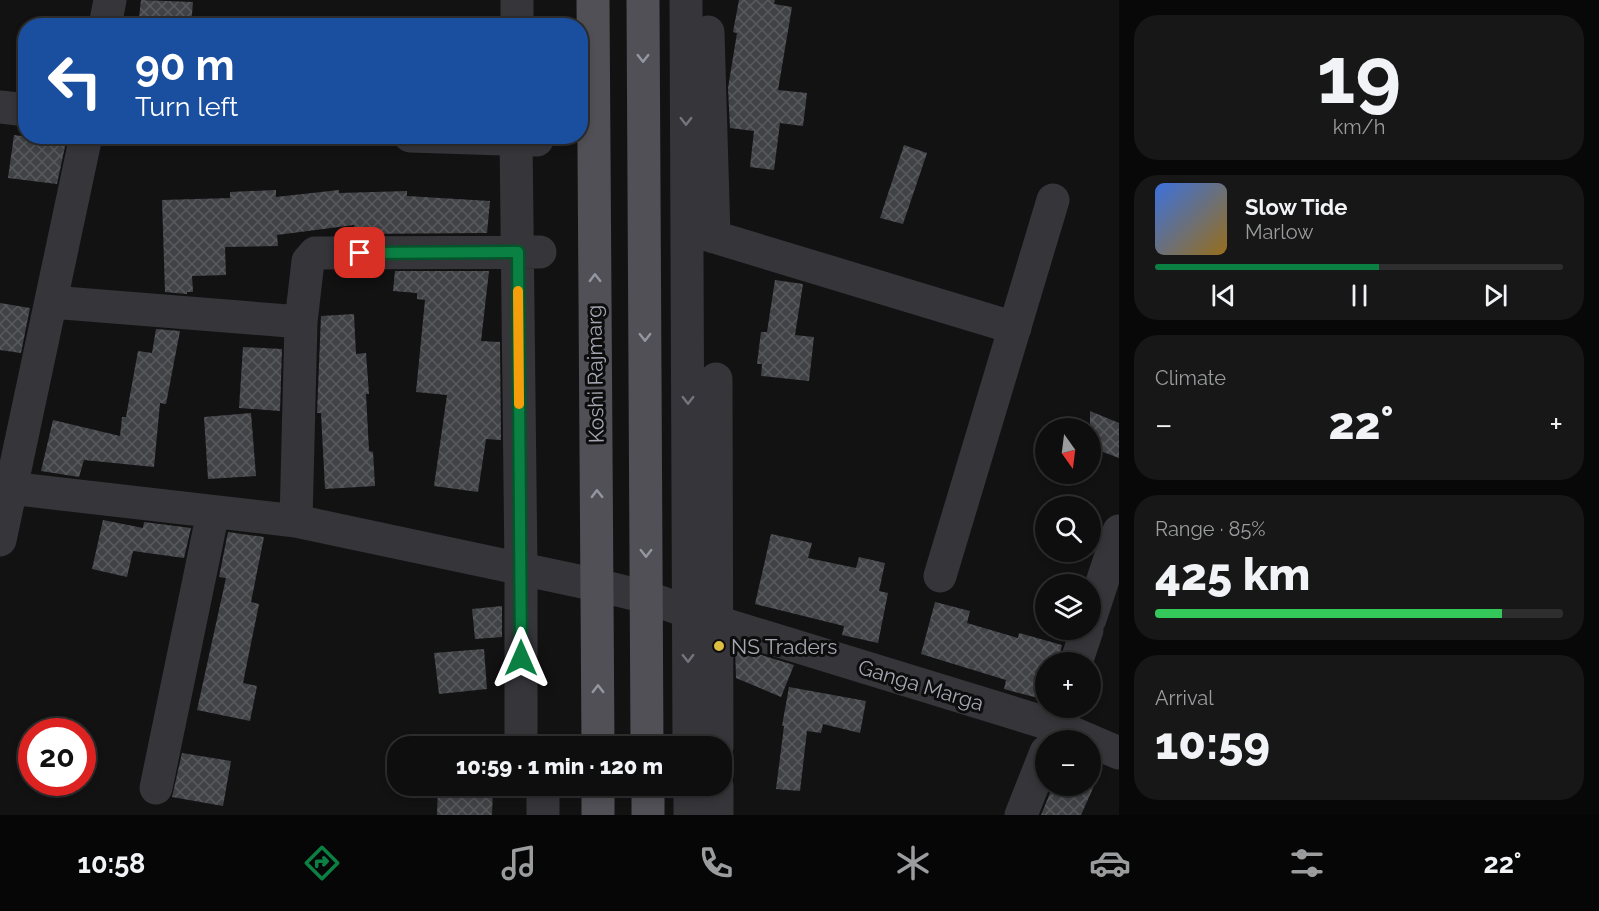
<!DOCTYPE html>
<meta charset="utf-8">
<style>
:root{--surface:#0e0e0e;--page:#171717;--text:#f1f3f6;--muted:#9b9c9e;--line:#2e2e2e;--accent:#0b8043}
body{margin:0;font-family:Raleway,sans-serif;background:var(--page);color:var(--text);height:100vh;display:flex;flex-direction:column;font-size:22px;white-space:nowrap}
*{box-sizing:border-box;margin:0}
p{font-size:20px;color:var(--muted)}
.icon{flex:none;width:33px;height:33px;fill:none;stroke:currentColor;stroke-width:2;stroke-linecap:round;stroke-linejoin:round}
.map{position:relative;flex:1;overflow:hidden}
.side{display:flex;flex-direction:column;gap:15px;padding:15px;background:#080808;width:480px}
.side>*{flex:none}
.guide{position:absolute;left:18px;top:18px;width:570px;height:126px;border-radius:24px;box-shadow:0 3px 9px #0003,0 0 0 2px var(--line);background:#1a4fa0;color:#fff;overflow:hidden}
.needle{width:39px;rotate:166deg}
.controls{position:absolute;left:1035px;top:418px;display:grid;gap:12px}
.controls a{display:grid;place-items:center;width:66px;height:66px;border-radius:50%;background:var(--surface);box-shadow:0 3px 9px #0003,0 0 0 2px var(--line);font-size:30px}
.speed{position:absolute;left:18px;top:718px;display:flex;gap:12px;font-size:30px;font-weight:700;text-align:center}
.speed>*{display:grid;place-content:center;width:78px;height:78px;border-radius:50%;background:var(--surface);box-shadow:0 3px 9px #0003,0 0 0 2px var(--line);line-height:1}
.speed .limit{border:9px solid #d22;background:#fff;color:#111}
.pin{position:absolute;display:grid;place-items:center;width:51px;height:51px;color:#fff;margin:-26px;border-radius:12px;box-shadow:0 3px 9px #0006}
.me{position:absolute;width:66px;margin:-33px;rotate:0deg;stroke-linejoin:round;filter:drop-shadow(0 0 4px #0008)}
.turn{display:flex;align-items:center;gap:21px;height:126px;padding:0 18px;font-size:27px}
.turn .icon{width:78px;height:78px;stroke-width:2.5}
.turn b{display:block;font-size:42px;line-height:51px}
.big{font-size:45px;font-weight:800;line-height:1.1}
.side .card{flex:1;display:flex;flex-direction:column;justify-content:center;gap:9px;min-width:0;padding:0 21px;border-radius:24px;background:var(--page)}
.side .dial{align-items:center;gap:0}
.dial b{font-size:78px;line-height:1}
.song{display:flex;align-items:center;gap:18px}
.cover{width:72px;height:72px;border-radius:9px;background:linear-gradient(135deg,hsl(220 70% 55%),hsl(40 70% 35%))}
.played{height:6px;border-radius:3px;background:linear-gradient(90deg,var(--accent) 55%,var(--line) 55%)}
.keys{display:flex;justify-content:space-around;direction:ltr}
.heat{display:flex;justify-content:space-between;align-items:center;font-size:33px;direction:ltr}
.charge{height:9px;border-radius:4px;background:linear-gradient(90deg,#34c759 85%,var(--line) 0)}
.trip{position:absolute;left:387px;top:736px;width:345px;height:60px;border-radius:24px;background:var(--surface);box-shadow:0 3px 9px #0003,0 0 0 2px var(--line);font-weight:800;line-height:60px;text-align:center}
.tabs{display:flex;height:96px;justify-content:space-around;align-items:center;background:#060606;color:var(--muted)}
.tabs .icon{width:42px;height:42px}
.tabs .on{color:var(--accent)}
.tabs b{font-size:27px;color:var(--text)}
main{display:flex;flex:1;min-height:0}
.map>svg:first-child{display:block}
</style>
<main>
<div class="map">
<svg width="1119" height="815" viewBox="0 0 1119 815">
<defs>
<pattern id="building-cross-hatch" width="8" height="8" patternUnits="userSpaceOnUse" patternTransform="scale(1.5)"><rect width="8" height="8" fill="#414246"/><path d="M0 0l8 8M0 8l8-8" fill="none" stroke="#595a5e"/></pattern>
</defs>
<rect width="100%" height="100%" fill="#121213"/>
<path fill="url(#building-cross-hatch)" d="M141,0L193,2L191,26H138Z
M739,0H775L774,4L792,7L778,90L807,93L803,126L780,123L774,170L750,167L754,131L730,128L728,88L737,33L733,32Z
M14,135L66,142L57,184L8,178Z
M904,145L927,153L903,224L880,218Z
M276,190V197L339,190V193L407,191V196L490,201L487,233L355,234L354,225L277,235L278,246L225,247L226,275L192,276L193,292H187V294L165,292L162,200L230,198V192Z
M395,271H489L481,341L500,342L501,440L486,439L478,492L434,486L447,395L416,392L425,300L417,299V293L393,291Z
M775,280L803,284L795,335L814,337L809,381L761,376L762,364H757L761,332H767Z
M0,303L30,308L21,353L0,350Z
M354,314L356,354L366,353L369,394H366L369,451L373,452L375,486L325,489L321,413H317L321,316Z
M156,329L180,331L166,404L160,403L154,467L84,460L79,477L41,471L53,420L120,436L122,417H126L138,351L152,353Z
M243,347L282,349L280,411L239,408Z
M1090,411L1119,423V458L1090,447Z
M251,413L256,476L208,479L204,417Z
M103,520L143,528L144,522L191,528L184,558L133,551L127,577L92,569Z
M228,532L264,537L251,602L259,604L243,683L257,686L250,721L197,710L226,578L219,577Z
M771,534L812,543L808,558L856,568L859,557L885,563L879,591L888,593L878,643L842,635L844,626L755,604Z
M935,602L970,611L967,623L1018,638L1019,633L1062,645L1058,663H1046V700L1004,689L1006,680L921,654Z
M502,606V637L475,639L472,609Z
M735,647L794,665L781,697L736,678Z
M484,649L487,689L439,694L434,653Z
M789,687L866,701L860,733L823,724L821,733L807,731L800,791L776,789L784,726H782Z
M494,736V747H440L439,740Z
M182,753L231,761L223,806L172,797Z
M438,786H493L492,815H437Z
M1053,786H1094L1081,815H1041Z"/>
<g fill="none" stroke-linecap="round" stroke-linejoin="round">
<path stroke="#35353a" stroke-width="33" d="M686,0L689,747
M105,26L110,0
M517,26V0
M708,32L714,237
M0,107L26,110
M410,136L537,140
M516,136L521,569V747
M688,229L1015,328
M51,302L301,322
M716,379L717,747
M0,487L296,521L597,585L646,597L717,622L1056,726L1119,753
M296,521L301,322L308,261L315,253L540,252
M0,540L86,136
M940,576L1053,200
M1090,619L1119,531
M1076,663L1087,630
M543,786V815
M690,786V815
M156,788L213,512
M717,815V786
M1021,815L1046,752"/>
<path stroke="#505056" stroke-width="33" d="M593,0L598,747
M643,0L647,747
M598,786V815
M648,786V815"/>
</g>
<defs><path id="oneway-chevron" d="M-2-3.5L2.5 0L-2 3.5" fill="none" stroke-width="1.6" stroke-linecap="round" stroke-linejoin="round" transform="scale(1.5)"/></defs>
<g stroke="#9496a0">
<use href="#oneway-chevron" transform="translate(643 58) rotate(90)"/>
<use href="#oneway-chevron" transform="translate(595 278) rotate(-91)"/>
<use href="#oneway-chevron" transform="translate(645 337) rotate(90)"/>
<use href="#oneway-chevron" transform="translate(597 494) rotate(-91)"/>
<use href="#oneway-chevron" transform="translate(646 553) rotate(90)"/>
<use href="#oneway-chevron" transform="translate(598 689) rotate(-90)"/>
</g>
<g stroke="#73747c">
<use href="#oneway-chevron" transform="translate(686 121) rotate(90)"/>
<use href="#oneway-chevron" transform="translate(688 400) rotate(90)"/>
<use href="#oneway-chevron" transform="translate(688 658) rotate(89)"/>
</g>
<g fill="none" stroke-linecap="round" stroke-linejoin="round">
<defs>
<path id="route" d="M360,253L518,252L521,658"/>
</defs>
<use href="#route" stroke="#07532c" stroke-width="15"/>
<use href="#route" stroke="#0b8043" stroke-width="10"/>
<path stroke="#f59e0b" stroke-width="10" d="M518,291L519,404"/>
</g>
<circle fill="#dcbf41" stroke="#0d0d0e" stroke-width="2" cx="719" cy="646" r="6"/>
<g text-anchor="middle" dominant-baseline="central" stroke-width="6" stroke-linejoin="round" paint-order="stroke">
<g font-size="21" fill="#a5a7b2" stroke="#0d0d0e">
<text transform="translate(595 374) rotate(-91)">Koshi Rajmarg</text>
<text transform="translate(921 685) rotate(17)">Ganga Marga</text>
</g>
<g font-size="21" fill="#a5a7b2" stroke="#0d0d0e" text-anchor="start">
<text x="731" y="646">NS Traders</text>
</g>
</g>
</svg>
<div class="controls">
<a><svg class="needle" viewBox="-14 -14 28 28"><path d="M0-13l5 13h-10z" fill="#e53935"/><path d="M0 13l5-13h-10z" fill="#9b9c9e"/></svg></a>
<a><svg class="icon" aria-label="search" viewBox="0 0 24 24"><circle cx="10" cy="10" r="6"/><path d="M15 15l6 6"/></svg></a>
<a><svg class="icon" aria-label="layers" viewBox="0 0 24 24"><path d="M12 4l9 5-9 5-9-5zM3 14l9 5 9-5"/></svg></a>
<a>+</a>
<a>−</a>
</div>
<div class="speed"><div class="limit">20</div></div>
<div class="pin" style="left:360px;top:253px;background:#d93025"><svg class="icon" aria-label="arrive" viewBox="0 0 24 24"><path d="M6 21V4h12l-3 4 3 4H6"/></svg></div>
<svg class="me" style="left:521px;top:658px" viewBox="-20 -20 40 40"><path d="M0-17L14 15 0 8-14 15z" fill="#0b8043" stroke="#fff" stroke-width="4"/></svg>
<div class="trip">10:59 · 1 min · 120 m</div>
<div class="guide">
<div class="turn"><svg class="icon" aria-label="left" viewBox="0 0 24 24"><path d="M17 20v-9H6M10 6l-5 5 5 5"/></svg><div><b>90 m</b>Turn left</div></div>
</div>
</div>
<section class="side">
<div class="card dial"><b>19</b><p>km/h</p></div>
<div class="card">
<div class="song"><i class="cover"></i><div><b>Slow Tide</b><p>Marlow</p></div></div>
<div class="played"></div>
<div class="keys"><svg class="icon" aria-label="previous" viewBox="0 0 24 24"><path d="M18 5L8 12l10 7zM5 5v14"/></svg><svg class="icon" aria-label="pause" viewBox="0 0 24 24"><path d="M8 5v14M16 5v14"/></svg><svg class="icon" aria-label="next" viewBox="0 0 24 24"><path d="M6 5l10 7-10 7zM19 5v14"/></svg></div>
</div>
<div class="card"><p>Climate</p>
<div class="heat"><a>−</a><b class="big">22°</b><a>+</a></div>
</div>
<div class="card"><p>Range · 85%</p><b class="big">425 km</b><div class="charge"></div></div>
<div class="card"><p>Arrival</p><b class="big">10:59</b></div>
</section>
</main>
<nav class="tabs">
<b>10:58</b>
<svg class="icon on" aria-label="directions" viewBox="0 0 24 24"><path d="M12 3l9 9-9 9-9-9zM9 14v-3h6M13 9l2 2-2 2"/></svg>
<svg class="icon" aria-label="music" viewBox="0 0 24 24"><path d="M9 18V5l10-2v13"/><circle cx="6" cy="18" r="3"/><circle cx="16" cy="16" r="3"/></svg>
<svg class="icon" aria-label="phone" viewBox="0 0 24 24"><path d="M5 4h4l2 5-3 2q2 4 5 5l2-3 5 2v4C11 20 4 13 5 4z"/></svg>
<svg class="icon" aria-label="climate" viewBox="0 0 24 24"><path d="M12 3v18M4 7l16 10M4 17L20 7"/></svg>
<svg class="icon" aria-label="car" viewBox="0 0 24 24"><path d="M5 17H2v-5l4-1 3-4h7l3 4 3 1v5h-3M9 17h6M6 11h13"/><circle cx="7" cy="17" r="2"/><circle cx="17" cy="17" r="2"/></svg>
<svg class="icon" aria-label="filters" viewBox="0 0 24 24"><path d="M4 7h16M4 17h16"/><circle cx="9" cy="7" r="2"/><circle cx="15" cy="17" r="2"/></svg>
<b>22°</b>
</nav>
